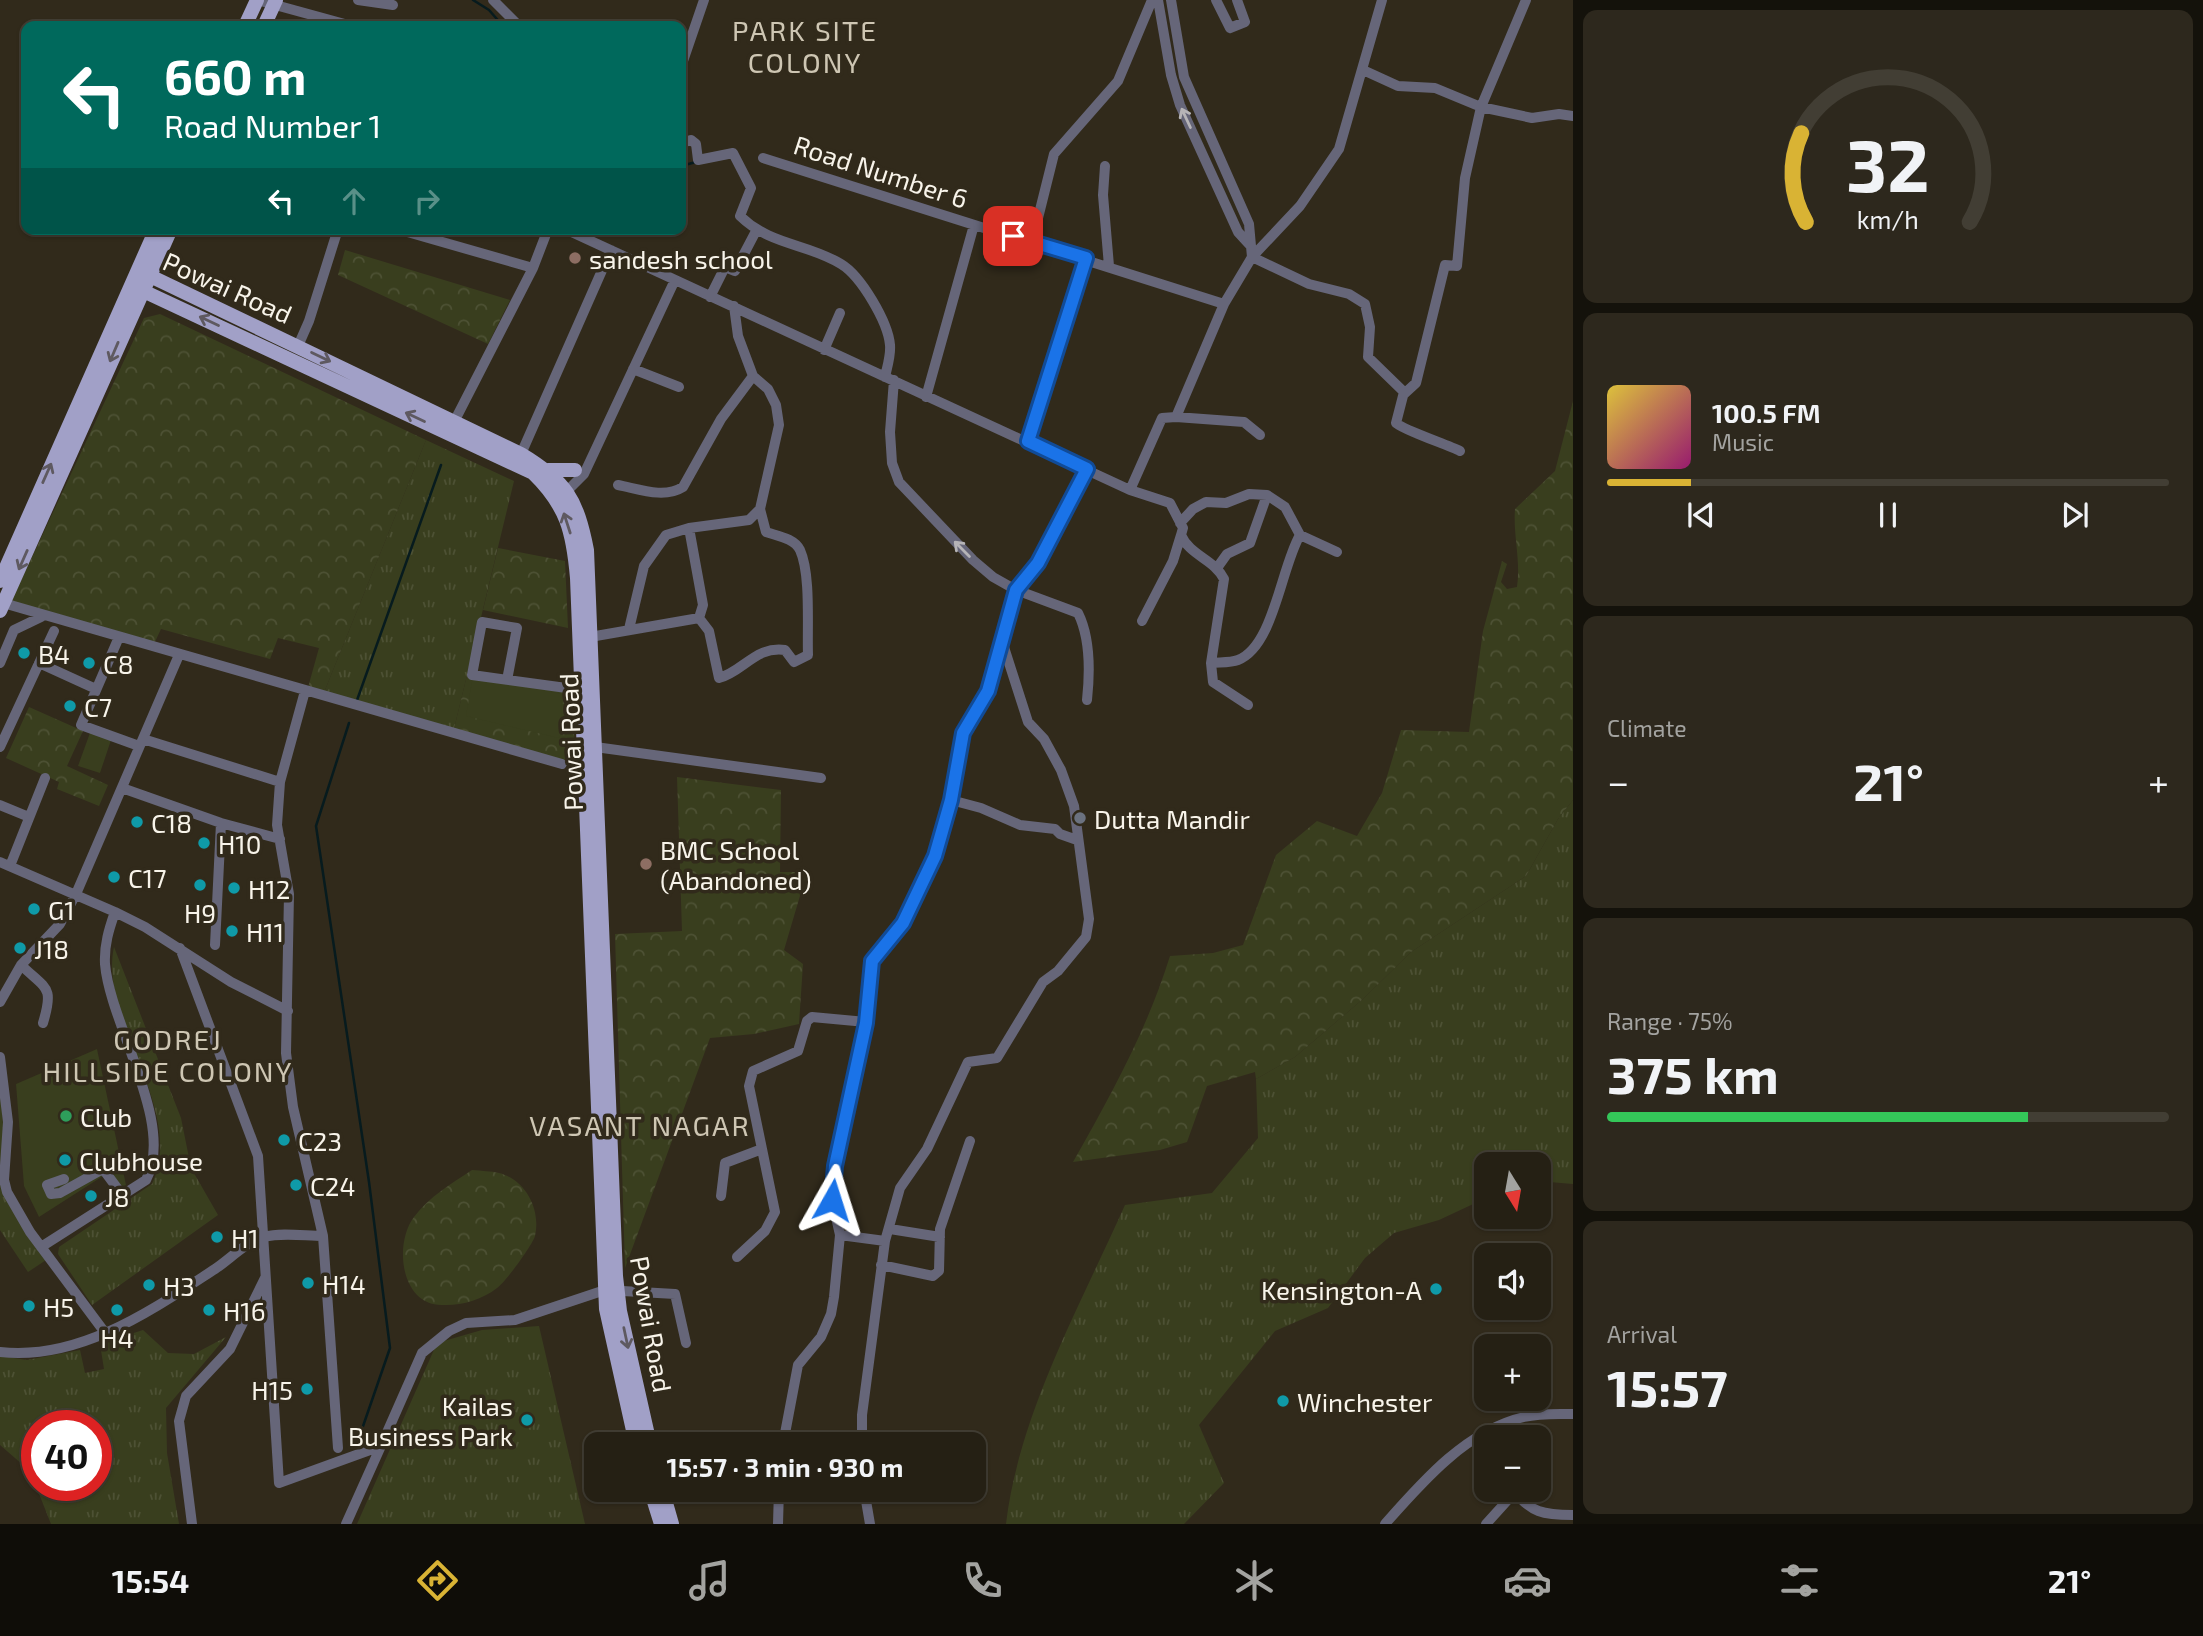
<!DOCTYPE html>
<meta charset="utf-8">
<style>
:root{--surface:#252014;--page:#2d281d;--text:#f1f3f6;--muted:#a3a3a0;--line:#423e34;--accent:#d9b334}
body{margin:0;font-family:"Exo 2",sans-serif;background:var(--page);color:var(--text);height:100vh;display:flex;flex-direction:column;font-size:26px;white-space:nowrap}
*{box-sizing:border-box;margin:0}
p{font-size:23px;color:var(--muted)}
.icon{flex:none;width:38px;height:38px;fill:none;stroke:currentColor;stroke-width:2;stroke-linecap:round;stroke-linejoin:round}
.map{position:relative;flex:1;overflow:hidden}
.panel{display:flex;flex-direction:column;gap:10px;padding:10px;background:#14120b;width:630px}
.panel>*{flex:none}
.banner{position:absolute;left:21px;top:21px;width:665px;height:214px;border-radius:14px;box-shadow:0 2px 5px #0004,0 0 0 2px var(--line);background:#00695c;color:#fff;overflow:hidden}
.needle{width:46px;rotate:169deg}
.tools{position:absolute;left:1474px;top:1152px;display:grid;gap:14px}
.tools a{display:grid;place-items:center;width:77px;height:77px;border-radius:14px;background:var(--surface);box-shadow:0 2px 5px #0004,0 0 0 2px var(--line);font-size:35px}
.speed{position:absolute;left:21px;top:1410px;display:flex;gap:14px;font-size:35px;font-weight:700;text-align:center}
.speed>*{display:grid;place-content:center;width:91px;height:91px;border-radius:50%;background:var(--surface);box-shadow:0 2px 5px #0004,0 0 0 2px var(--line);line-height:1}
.speed .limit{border:10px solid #d22;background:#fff;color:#111}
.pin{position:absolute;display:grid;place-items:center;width:60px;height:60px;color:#fff;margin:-30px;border-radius:14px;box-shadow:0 4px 10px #0006}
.me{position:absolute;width:77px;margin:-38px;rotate:6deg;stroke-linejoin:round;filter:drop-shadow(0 0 5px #0008)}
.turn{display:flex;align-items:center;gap:24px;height:147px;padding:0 28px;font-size:32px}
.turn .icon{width:91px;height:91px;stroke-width:2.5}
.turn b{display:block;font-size:49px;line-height:60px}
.lanes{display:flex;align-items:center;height:66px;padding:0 28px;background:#0003;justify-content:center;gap:35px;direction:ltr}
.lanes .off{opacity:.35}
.big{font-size:52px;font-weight:700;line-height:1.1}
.panel .tile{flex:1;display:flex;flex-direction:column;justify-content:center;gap:10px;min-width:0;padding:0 24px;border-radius:14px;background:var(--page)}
.panel .dial{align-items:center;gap:0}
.dial svg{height:182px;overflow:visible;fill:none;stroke:var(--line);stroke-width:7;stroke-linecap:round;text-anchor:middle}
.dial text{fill:var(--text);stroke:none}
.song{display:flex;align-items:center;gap:21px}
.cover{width:84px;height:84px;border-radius:10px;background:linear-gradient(135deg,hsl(50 70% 55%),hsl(320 70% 35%))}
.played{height:7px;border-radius:4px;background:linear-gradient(90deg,var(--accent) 15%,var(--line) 15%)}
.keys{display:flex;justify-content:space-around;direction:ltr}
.heat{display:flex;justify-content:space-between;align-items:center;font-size:38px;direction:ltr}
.charge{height:10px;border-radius:5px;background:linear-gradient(90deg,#34c759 75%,var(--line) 0)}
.trip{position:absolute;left:584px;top:1432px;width:402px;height:70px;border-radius:14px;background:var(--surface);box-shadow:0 2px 5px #0004,0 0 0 2px var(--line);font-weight:700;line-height:70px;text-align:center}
.dock{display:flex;height:112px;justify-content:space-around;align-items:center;background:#0f0d08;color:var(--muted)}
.dock .icon{width:49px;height:49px}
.dock .current{color:var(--accent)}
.dock b{font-size:32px;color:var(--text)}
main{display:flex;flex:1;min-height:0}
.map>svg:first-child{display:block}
</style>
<main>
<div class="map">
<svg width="1573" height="1524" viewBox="0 0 1573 1524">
<defs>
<pattern id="grass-tufts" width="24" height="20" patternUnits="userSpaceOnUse" patternTransform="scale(1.75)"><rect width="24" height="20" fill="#393e1e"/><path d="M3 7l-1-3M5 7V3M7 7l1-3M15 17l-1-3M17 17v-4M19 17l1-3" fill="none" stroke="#4d5134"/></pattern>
<pattern id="forest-crowns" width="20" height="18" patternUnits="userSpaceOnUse" patternTransform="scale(1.75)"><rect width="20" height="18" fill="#393e1e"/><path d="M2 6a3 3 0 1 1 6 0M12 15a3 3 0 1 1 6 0" fill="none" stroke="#4d5134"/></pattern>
</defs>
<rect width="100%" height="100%" fill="#312a1b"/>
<path fill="url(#grass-tufts)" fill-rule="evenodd" d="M426,440L514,481L453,733L323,695Z
M1573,800V1184L1538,1181V1164H1486V1198L1439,1220L1394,1233L1365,1258L1328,1308L1275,1331L1199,1425L1224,1483L1184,1524H1006C1019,1414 1080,1306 1125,1205L1212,1193L1258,1138L1256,1079L1295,1057L1363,999L1411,952L1526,876L1558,819Z
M114,947L181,1118L191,1168L218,1215L92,1305L58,1254L59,1247L152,1184C187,1110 98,1020 114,947Z
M0,1075L7,1192L46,1260L28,1272L0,1230Z
M539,1326L585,1524H357L437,1343L482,1330Z
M143,1330L168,1353L194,1354L226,1337L166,1408L167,1453L179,1524H51L30,1471L0,1445V1356L27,1360L80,1350L85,1373L104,1369L100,1344ZM37,1426H96V1486H37Z"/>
<path fill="url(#forest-crowns)" d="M345,250L510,300L488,344L338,275Z
M160,314L426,440L323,695L307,691L319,648L278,638L270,659L161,629L153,646L11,602L144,318Z
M1573,401V800L1558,819L1526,876L1411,952L1363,999L1295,1057L1256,1079L1255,1072L1207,1086L1187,1142L1160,1150L1073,1162C1111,1095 1147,1030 1170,956L1213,953L1243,945L1276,855L1317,821L1357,836L1382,793L1401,730L1469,732L1483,631L1502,561L1507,564L1501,582L1507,589L1517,587C1521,560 1513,536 1515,509L1555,471Z
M498,548L565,561L568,628L483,610Z
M468,671L572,691L576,769L453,733Z
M29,707L83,731L67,766L108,785L99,806L57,789L59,782L6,758Z
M677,777L781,790L780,872H807L784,950L803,964L799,1024L754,1034L710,1038L625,1268L615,934L682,931Z
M472,1170C481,1171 491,1171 499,1173C526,1180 541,1210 535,1236C533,1244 505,1283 497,1288C482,1300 460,1306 442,1305C400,1305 394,1243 414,1217C430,1196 451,1184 472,1170Z"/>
<path fill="#393e1e" d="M473,676L561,694L562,732L559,738L466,716Z
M91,730L112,737L100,773L78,766Z
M97,1049L126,1185L115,1192L103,1176L39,1217L24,1186L16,1084Z"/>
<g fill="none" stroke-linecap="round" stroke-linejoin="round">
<path stroke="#071b1e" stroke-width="2.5" d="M473,0L489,10L503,26
M681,166L696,162
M356,703L441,465
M349,723L316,826L369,1182L390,1348L361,1432L352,1446"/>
<path stroke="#666679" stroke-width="10" d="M257,0L352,26
M358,0L393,5
M493,0L519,26
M1158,0L1171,75L1180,105L1238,232L1249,244
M1171,0L1184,77L1249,224L1252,257L1309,284L1349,294L1365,304L1370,327L1368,357L1404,392L1396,423C1401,429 1448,445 1460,451
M1216,0L1230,28L1245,22L1237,0
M681,67L704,0
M1363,70L1398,86L1435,88L1481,107L1532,118L1559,114L1573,116
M681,148L682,143L691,140L696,144L698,160L733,153L751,188L740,216C771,246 807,243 841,264C861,276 888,322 890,345C891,356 887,367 885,377
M763,158L1224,304
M1105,166L1103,195L1109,266
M397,229L533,268
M565,229L1130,490L1170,503L1183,528L1181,535C1190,556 1214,559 1224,579L1211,663L1213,682L1248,705
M1032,242L1054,154L1118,81L1152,0
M710,297L725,267L735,271L756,231
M298,346L309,321L338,229
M824,350L840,313
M633,369L679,387
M894,380L890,432L892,463L899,482L973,560L993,577L1016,590L1078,613C1091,639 1090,672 1087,700
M1404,394L1416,383L1445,265L1457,266L1465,178L1481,107L1526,0
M926,397L974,225
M1176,417L1244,422L1260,435
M454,422L533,268L548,229
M1028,441L1086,258
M521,454L611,250
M618,485C639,489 664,499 683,487L721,419L753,376
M1130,490L1162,418L1176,417L1224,304L1252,257L1300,206L1339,149L1382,0
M563,495L584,474L674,282
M1180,523L1193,509L1206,502L1226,503L1249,494L1267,495L1285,507L1300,535L1337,552
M1217,568L1227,554L1250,543L1267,495
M0,602L562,764
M699,618L709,631L719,678C744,671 755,646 785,650L794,662L808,655C807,627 811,574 800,550C794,538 777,536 766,532L760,509
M1142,621L1173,561L1181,535
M629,629L644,566L666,535L689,528L749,520L760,509L779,425L776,405L768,389L753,376L738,336L734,306
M119,637L81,725L139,746
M590,637L699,618L703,605L689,528
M0,663L14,630L41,617
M39,663L96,689
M1211,663C1219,662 1230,663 1238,660C1274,646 1281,567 1300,535
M507,680L517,628L482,622L472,675L581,690
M305,691L280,782L277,825L289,894L286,1053L293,1107L323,1236L338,1448
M143,739L280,782
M588,746L821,778
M0,747L54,631
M122,788L221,823L280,839
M951,800L981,808L1020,825L1055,829L1060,834L1077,840
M0,805L29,817
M0,862L115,912C109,929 104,945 105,964C110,1024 176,1125 146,1180L41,1247
M10,866L45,778
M115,912L145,927L231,982L288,1011
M215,945L221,823
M180,948L258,1156L279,1483L381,1446L422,1353L449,1331L466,1323L515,1320L605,1290L675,1294L686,1343
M21,965C47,990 54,986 43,1023
M0,1002L21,965L60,924L76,894L179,655
M0,1057L8,1122L4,1180L7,1192L30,1232L106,1334
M64,1179L47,1185L51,1194L60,1193L103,1169L123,1196
M721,1196L725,1163L762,1149
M890,1229L940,1237
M840,1235L885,1241L862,1415V1444
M885,1241L900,1188L927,1149L968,1062L997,1058L1043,982L1058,971L1086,937L1089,919L1074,806L1061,770L1044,739L1028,722L1002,641
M737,1257L765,1231L775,1212L749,1086L753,1071L798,1051L807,1021L812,1017L866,1022
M881,1265L933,1276L939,1271L940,1229L970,1141
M0,1352C80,1361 152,1310 215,1269C229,1260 248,1240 264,1237C282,1232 305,1236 323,1236
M783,1444L798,1365L821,1337L831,1314L834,1297L840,1235L832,1200L835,1166L866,1022L872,961L903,923L935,856L951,800L963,733L988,691L1016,590L1038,563L1087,469
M864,1489L870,1524
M1513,1489C1530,1513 1544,1515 1573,1515
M192,1524L179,1421L186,1396L230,1349L265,1278
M346,1524L381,1446
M778,1524L779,1489
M1385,1524C1422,1482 1467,1430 1524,1417C1540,1413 1557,1414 1573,1414
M1486,1524L1515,1492"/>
<path stroke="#a1a0c7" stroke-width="14" d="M245,26L257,0
M264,26L276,0
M134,279L148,275L521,454C566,481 577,499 587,550L616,1276L620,1311L650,1444
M134,279L141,290L533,473C567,506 573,532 577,578L606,1309L636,1444
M548,470H575
M0,581L156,229
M0,611L171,229
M650,1489L661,1524
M662,1489L672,1524"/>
</g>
<defs><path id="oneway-shaft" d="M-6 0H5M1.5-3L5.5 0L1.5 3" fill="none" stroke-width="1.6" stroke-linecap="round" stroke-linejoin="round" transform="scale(1.75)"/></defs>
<g stroke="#b6b4b7">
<use href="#oneway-shaft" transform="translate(1186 118) rotate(-115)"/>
<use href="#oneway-shaft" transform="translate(962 549) rotate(-135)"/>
</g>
<g stroke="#5e5960">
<use href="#oneway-shaft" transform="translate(209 321) rotate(-155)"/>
<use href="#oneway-shaft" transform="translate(114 352) rotate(113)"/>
<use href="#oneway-shaft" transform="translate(321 357) rotate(26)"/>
<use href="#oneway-shaft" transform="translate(415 417) rotate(-155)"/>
<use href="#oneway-shaft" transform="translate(47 473) rotate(-66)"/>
<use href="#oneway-shaft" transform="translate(567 523) rotate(-108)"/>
<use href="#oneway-shaft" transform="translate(23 560) rotate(114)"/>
<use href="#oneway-shaft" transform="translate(626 1338) rotate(78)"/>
</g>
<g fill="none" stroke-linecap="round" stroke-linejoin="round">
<defs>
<path id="route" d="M832,1200L835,1166L866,1023L872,961L903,923L935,856L951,800L963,733L988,691L1016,590L1038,563L1087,469L1028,441L1086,258L1013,236"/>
</defs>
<use href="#route" stroke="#114b97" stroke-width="18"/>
<use href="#route" stroke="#1a73e8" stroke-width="12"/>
</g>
<g fill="#8d6e63" stroke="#312a1b" stroke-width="2.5">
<circle cx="575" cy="258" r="7"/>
<circle cx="646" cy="864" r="7"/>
</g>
<g fill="#0f9aa8" stroke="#312a1b" stroke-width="2.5">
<circle cx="24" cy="653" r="7"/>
<circle cx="89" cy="663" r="7"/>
<circle cx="70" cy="706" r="7"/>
<circle cx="137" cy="822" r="7"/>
<circle cx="204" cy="843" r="7"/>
<circle cx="114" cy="877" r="7"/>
<circle cx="200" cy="885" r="7"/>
<circle cx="234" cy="888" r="7"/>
<circle cx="34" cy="909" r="7"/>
<circle cx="232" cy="931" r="7"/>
<circle cx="20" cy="948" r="7"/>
<circle cx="284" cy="1140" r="7"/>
<circle cx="65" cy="1160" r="7"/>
<circle cx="296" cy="1185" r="7"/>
<circle cx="91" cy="1196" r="7"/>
<circle cx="217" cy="1237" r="7"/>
<circle cx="308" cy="1283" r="7"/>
<circle cx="149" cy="1285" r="7"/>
<circle cx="1436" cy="1289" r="7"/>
<circle cx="29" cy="1306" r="7"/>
<circle cx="117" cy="1310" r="7"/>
<circle cx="209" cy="1310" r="7"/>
<circle cx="307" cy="1389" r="7"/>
<circle cx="1283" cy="1401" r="7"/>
<circle cx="527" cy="1420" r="7"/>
</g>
<circle fill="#6b7280" stroke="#312a1b" stroke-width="2.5" cx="1080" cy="818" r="7"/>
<circle fill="#2e9e5b" stroke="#312a1b" stroke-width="2.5" cx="66" cy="1116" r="7"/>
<g text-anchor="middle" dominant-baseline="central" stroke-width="7" stroke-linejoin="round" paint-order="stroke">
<g font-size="26" fill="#f8f4ea" stroke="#312a1b">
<text transform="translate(881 171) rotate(18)">Road Number 6</text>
<text transform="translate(228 287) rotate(24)">Powai Road</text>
<text transform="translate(570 742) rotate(-92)">Powai Road</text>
<text transform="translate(652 1324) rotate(80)">Powai Road</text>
</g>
<g font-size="26" fill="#f8f4ea" stroke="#312a1b" text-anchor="start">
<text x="589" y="258">sandesh school</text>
<text x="38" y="653">B4</text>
<text x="103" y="663">C8</text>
<text x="84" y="706">C7</text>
<text x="1094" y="818">Dutta Mandir</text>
<text x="151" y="822">C18</text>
<text x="218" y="843">H10</text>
<text x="660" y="849">BMC School<tspan x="660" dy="30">(Abandoned)</tspan></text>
<text x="128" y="877">C17</text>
<text x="248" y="888">H12</text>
<text x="48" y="909">G1</text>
<text x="200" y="912" text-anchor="middle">H9</text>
<text x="246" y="931">H11</text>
<text x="34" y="948">J18</text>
<text x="80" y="1116">Club</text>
<text x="298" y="1140">C23</text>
<text x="79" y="1160">Clubhouse</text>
<text x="310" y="1185">C24</text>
<text x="105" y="1196">J8</text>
<text x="231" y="1237">H1</text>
<text x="322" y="1283">H14</text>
<text x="163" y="1285">H3</text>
<text x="1422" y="1289" text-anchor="end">Kensington-A</text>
<text x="43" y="1306">H5</text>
<text x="223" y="1310">H16</text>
<text x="117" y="1337" text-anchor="middle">H4</text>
<text x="293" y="1389" text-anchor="end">H15</text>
<text x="1297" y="1401">Winchester</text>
<text x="513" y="1405" text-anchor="end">Kailas<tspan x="513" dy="30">Business Park</tspan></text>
</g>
<g font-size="28" letter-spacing="2" fill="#cec6b3" stroke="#312a1b">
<text x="805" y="30">PARK SITE<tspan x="805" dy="32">COLONY</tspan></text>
<text x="168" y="1039">GODREJ<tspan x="168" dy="32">HILLSIDE COLONY</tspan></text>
<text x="640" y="1125">VASANT NAGAR</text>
</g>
</g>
</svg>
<div class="tools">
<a><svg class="needle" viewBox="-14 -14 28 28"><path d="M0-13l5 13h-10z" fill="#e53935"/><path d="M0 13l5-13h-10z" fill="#a3a3a0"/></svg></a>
<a><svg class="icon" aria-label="sound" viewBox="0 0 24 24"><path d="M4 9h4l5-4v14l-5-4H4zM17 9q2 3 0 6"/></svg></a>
<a>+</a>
<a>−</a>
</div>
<div class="speed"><div class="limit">40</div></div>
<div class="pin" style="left:1013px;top:236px;background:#d93025"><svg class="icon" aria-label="arrive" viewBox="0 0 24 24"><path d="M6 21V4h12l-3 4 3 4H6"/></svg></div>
<svg class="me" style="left:832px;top:1200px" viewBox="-20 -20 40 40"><path d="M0-17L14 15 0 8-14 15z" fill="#1a73e8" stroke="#fff" stroke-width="4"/></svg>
<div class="trip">15:57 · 3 min · 930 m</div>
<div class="banner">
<div class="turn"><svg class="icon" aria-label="left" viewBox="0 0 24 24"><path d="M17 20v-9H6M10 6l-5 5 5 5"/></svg><div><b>660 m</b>Road Number 1</div></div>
<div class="lanes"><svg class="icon" aria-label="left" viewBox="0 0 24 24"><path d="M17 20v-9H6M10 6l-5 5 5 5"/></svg><svg class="icon off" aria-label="ahead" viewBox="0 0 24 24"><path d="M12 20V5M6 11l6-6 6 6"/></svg><svg class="icon off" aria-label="right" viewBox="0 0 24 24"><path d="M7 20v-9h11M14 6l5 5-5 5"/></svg></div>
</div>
</div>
<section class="panel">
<div class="tile dial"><svg viewBox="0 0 100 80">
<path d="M14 69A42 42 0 1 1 86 69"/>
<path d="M14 69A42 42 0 0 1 12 30" stroke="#d9b334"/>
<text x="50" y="56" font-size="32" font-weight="700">32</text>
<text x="50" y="72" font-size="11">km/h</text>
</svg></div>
<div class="tile">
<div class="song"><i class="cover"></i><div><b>100.5 FM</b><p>Music</p></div></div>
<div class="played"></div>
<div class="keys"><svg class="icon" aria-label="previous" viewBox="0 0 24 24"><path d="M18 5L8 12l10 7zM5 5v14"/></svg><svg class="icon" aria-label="pause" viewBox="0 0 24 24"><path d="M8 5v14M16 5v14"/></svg><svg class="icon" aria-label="next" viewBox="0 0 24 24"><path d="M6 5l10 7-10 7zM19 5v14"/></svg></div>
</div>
<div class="tile"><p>Climate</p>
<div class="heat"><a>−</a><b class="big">21°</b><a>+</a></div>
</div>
<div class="tile"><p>Range · 75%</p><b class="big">375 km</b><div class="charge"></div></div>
<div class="tile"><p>Arrival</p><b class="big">15:57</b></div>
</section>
</main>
<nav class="dock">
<b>15:54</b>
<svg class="icon current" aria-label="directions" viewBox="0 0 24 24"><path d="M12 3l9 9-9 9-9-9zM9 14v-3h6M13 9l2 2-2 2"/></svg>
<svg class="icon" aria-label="music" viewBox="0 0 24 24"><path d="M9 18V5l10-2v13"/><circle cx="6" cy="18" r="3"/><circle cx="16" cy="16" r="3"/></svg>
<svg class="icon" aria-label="phone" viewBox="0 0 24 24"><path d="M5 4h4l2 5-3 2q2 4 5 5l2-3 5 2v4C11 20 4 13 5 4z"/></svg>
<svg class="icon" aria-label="climate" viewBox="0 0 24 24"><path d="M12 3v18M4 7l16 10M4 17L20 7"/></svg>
<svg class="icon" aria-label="car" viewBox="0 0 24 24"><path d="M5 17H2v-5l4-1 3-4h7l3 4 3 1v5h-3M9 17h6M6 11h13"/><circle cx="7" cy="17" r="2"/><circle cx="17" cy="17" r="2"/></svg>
<svg class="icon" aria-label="filters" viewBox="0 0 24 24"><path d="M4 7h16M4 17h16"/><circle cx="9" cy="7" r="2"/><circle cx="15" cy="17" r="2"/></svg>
<b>21°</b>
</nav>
